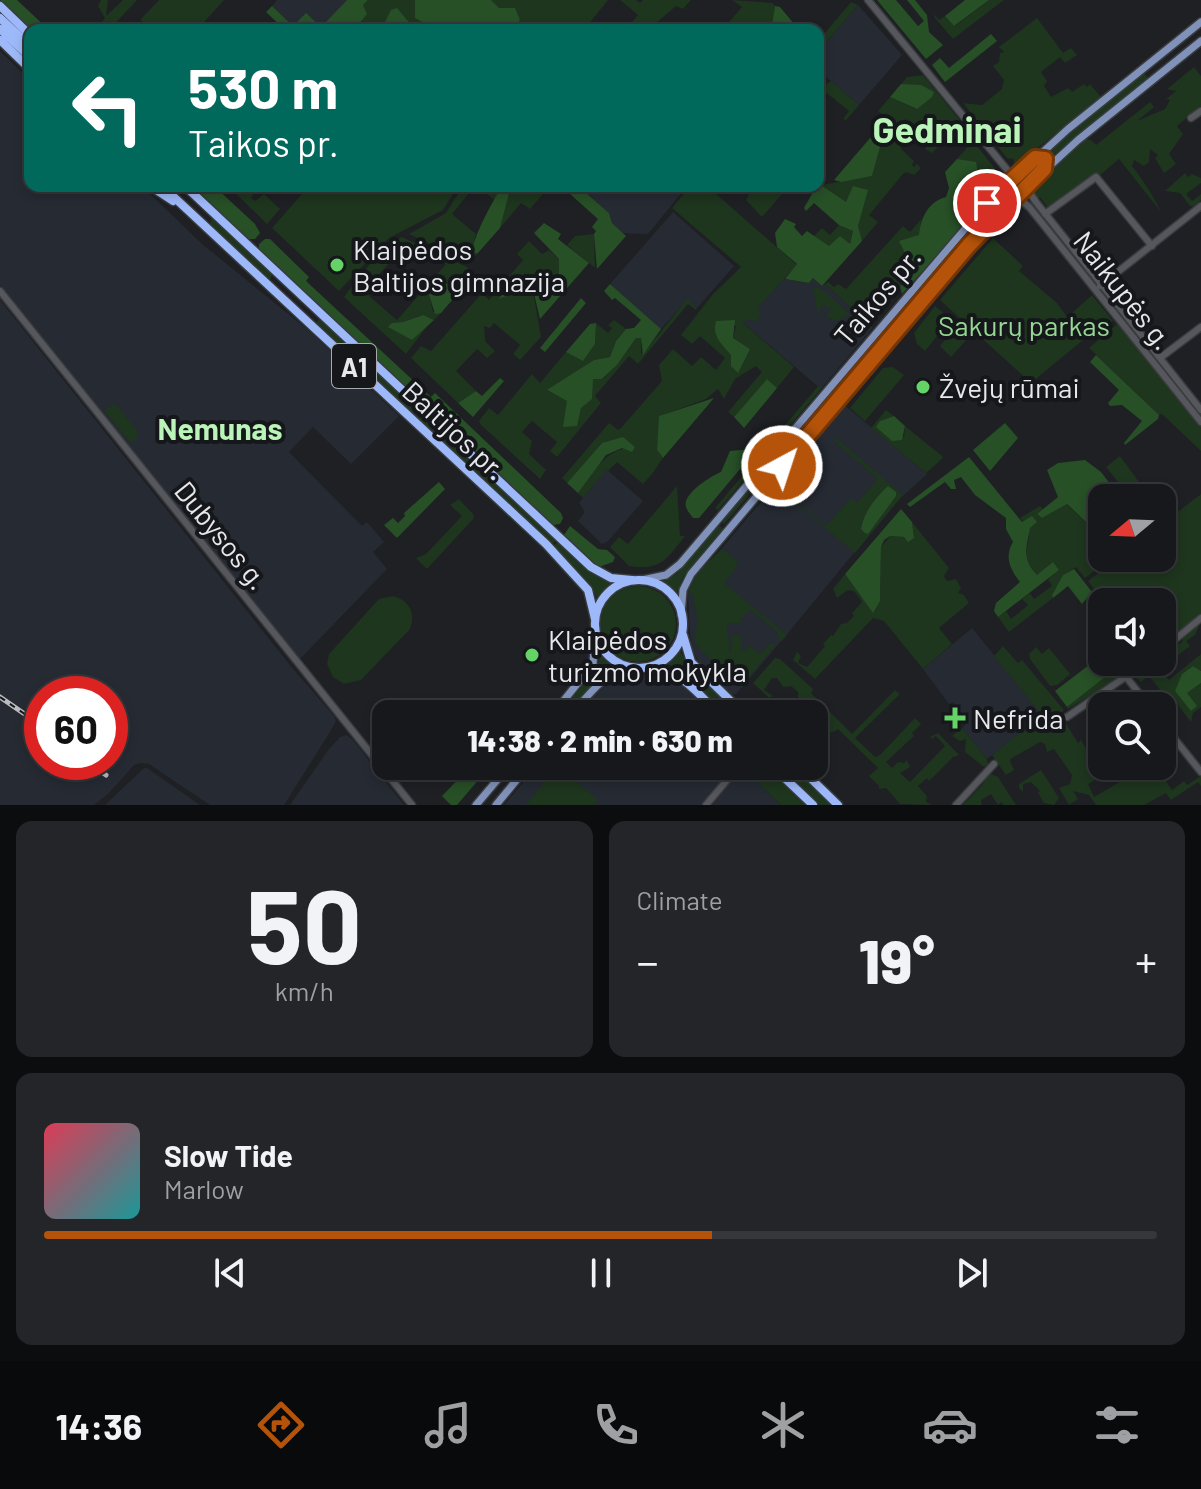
<!DOCTYPE html>
<meta charset="utf-8">
<style>
:root{--surface:#16181b;--page:#232528;--text:#f1f3f6;--muted:#9ea0a3;--line:#35373a;--accent:#b45309}
body{margin:0;font-family:Barlow,sans-serif;background:var(--page);color:var(--text);height:100vh;display:flex;flex-direction:column;font-size:30px;white-space:nowrap}
*{box-sizing:border-box;margin:0}
p{font-size:26px;color:var(--muted)}
.icon{flex:none;width:44px;height:44px;fill:none;stroke:currentColor;stroke-width:2;stroke-linecap:round;stroke-linejoin:round}
.map{position:relative;height:805px;overflow:hidden}
.drawer{display:flex;flex-direction:column;gap:16px;padding:16px;background:#0c0d0f;flex:1}
.drawer>*{flex:none}
.banner{position:absolute;left:24px;top:24px;width:800px;height:168px;border-radius:16px;box-shadow:0 4px 12px #0003,0 0 0 2px var(--line);background:#00695c;color:#fff;overflow:hidden}
.needle{width:52px;rotate:251deg}
.controls{position:absolute;left:1088px;top:484px;display:grid;gap:16px}
.controls a{display:grid;place-items:center;width:88px;height:88px;border-radius:16px;background:var(--surface);box-shadow:0 4px 12px #0003,0 0 0 2px var(--line);font-size:40px}
.speed{position:absolute;left:24px;top:676px;display:flex;gap:16px;font-size:40px;font-weight:700;text-align:center}
.speed>*{display:grid;place-content:center;width:104px;height:104px;border-radius:50%;background:var(--surface);box-shadow:0 4px 12px #0003,0 0 0 2px var(--line);line-height:1}
.speed .limit{border:12px solid #d22;background:#fff;color:#111}
.pin{position:absolute;display:grid;place-items:center;width:68px;height:68px;color:#fff;margin:-34px;border:4px solid #fff;border-radius:50%;box-shadow:0 2px 8px #0007}
.me{position:absolute;width:88px;margin:-44px;rotate:40deg;stroke-linejoin:round;filter:drop-shadow(0 0 6px #0008)}
.turn{display:flex;align-items:center;gap:28px;height:168px;padding:0 32px;font-size:36px}
.turn .icon{width:104px;height:104px;stroke-width:2.5}
.turn b{display:block;font-size:56px;line-height:68px}
.big{font-size:60px;font-weight:800;line-height:1.1}
.drawer .card{flex:1;display:flex;flex-direction:column;justify-content:center;gap:12px;min-width:0;padding:0 28px;border-radius:16px;background:var(--page)}
.drawer .dial{align-items:center;gap:0}
.dial b{font-size:104px;line-height:1}
.song{display:flex;align-items:center;gap:24px}
.cover{width:96px;height:96px;border-radius:12px;background:linear-gradient(135deg,hsl(350 70% 55%),hsl(180 70% 35%))}
.played{height:8px;border-radius:4px;background:linear-gradient(90deg,var(--accent) 60%,var(--line) 60%)}
.keys{display:flex;justify-content:space-around;direction:ltr}
.heat{display:flex;justify-content:space-between;align-items:center;font-size:44px;direction:ltr}
.drawer .tiles{flex:1;display:grid;gap:16px;grid-template-columns:1fr 1fr}
.card:last-child{grid-column:span 2}
.trip{position:absolute;left:372px;top:700px;width:456px;height:80px;border-radius:16px;background:var(--surface);box-shadow:0 4px 12px #0003,0 0 0 2px var(--line);font-weight:800;line-height:80px;text-align:center}
.tab-bar{display:flex;height:128px;justify-content:space-around;align-items:center;background:#090a0b;color:var(--muted)}
.tab-bar .icon{width:56px;height:56px}
.tab-bar .selected{color:var(--accent)}
.tab-bar b{font-size:36px;color:var(--text)}
.map>svg:first-child{display:block}
</style>
<div class="map">
<svg width="1201" height="805" viewBox="0 0 1201 805">
<rect width="100%" height="100%" fill="#1e2024"/>
<path fill="#262a33" fill-rule="evenodd" d="M277,0H347L321,27L293,26L272,6Z
M858,5L902,55L859,105L818,70V52Z
M0,51L30,80V186H142L202,244L308,330L399,416L351,464L313,427L289,452L362,526L367,522L384,542L373,552L387,569L298,661L0,285Z
M578,186H687L648,234L623,233L612,223L609,213Z
M673,212L734,266L697,308L687,300L661,329L610,284Z
M813,278L822,286L825,284L873,327L821,389L743,323L782,279L809,283Z
M0,300L289,664L334,716L336,721L330,732L284,805H210L149,764L141,763L134,765L108,794L94,805H0ZM42,694H110V762H42Z
M841,402L927,474L895,503L788,633L736,694L732,695L699,662L691,648L688,593L690,585L699,570L712,560L838,411Z
M606,469L643,501L608,541L602,544L578,521L585,512L579,503Z
M972,628L1043,715L987,759L962,728L968,722L953,702L949,704L923,669Z
M652,674L672,677L681,683L710,714H580L592,698L614,678L623,675Z
M347,735L353,740L404,805H290L329,749L340,737Z
M537,766H736L703,805H504Z
M144,768H147L200,805H105Z
M742,768L781,805H712Z"/>
<path fill="#1e351e" fill-rule="evenodd" d="M101,0H108L106,16L123,0H137L109,30H96L105,18L98,6Z
M159,0H224L197,30H145L146,24L140,20Z
M368,0H415L428,25L425,30H354L361,23L363,5Z
M491,0H608L588,25V30H513L520,20L499,8Z
M620,0H636L640,3L643,0H691L683,9L676,6L648,30H625L638,15Z
M732,0L773,3L775,6L771,30H722L742,7Z
M989,0H1004L953,39L935,18L934,14L939,20L945,16L955,26Z
M851,2L858,5L818,52V41Z
M1037,18L1063,53L1071,48L1077,55L1065,63L1060,57L1041,72L1047,81L1044,86L1051,97L1068,88L1072,92L1084,84L1087,87L1090,84L1101,97L1014,167V159L1007,158L963,103L982,105L1002,89L1004,80L993,66L999,62L1000,53L1004,52L999,47Z
M1194,67L1201,76V106L1177,126L1183,134L1169,154L1176,164L1164,173L1155,158L1158,155L1150,149L1149,162L1144,166L1134,160L1132,166C1140,175 1157,202 1161,212L1119,159L1100,175L1102,179L1098,175L1091,176L1049,209L1040,197L1038,199L1033,193L1037,181L1085,139L1091,140L1096,145L1150,102L1154,107L1137,121L1165,109L1170,100L1166,99L1176,91L1167,89Z
M1144,73L1148,78L1051,157L1047,152Z
M923,75L962,123L932,153L925,149L931,141L906,119L899,127L878,111L890,97L916,109L914,86L901,84L907,77Z
M818,80L824,86L831,81L859,105L846,120L843,119L849,111L823,90L818,94Z
M886,126H891L905,140L900,148L914,161L912,165L914,167L917,164L921,168L914,175L906,172L903,174L869,215L878,222L862,241C854,210 847,203 821,185L872,176Z
M973,141L1000,175L981,193L957,159Z
M1185,173L1188,177L1192,174L1201,178V183L1186,194L1192,201L1201,194V200L1194,206H1190L1180,193L1165,191Z
M228,186H258L251,198L255,201L264,194L280,209L267,224Z
M309,186H458L443,210L389,238L339,291L272,228Z
M463,186H502L495,200L475,186L452,214L476,234L472,249L477,254L469,262L409,234L446,213Z
M547,186H550L530,209L521,203L500,228L509,194H540Z
M690,186H707L797,265L757,308L761,313L758,321L746,320L743,323L794,367L777,388L767,379L734,417L728,412L762,372L756,366L735,379L724,399L718,389L706,399L660,416L657,450L663,458C656,468 652,475 643,484L617,462L608,471L606,470L583,498L578,493C594,471 605,448 635,447L602,443L567,483L562,478L609,423L618,430L621,428L662,381L659,365L673,349L692,366L701,357L716,370L725,358L700,336L692,344L681,335L713,294L741,267L672,208ZM716,321L736,326L733,338L750,349L731,366V355Z
M753,186H789L762,217L746,200Z
M983,214L988,218L914,303L910,299Z
M211,219H215L272,273L271,279H266L209,226Z
M921,219L920,235L915,238L911,263L913,269L900,287L883,298L885,301L877,310L857,313L825,284L828,282L834,287L838,284L846,289L903,226L910,232Z
M839,225L853,231L850,244L829,247L814,236L822,228L830,235Z
M594,234L595,268L567,245L575,236Z
M402,237L467,267L472,274L466,272L463,274L467,278L465,285L466,282L431,291L429,295L433,312L441,313L434,320L422,315L403,322L392,323L412,340L428,325L406,354L344,297L354,283L397,320L446,264L407,244L370,284L363,276L364,271L390,242Z
M993,238L1023,266L1019,271L1057,303L1083,340L1031,383L940,300Z
M529,241L542,254L549,250L559,259V274L532,285L541,337L520,360L513,354L520,345L494,323L490,328L484,326L485,341L495,351L487,358L477,349L456,371L476,391L458,403L411,358L421,346L431,351L482,293L489,300L523,260L517,254Z
M815,287L823,290L850,314L837,321L826,317L831,309L823,305L818,314L813,288Z
M1092,295L1113,321L1110,324L1107,321L1101,325L1104,329L1090,339L1071,314Z
M687,299L697,308L696,310L688,304L638,364L629,356L595,396L601,403L557,457L550,451L557,442L532,421L522,432L532,441L529,454L546,470L540,479L480,424L479,421L489,408L498,415L532,374L540,383L566,352L583,360L595,344L596,323L608,333L612,328L608,325L614,320L626,329L616,341L610,357L594,360L548,391L581,408L593,379H603L617,365L636,338L641,337V353L643,354Z
M907,301L912,305L840,391L835,387Z
M935,306L951,319L925,351L917,344L914,333Z
M320,318L556,540L550,546L314,325Z
M957,325L969,337L951,357L940,346Z
M1116,325H1120L1201,426V451L1162,414L1159,415L1089,348Z
M893,367L904,375L865,421L850,408L883,368Z
M819,385L821,389L718,510L715,508Z
M832,390L837,394L724,524L721,520Z
M117,405L137,431V437L131,443L104,411L110,406Z
M886,410L894,416L880,421L904,437L905,426L942,456L943,458L926,473L871,428Z
M835,437L903,495L855,553L790,498L793,494L792,498L826,526L851,498L857,503L878,479L835,442Z
M1120,456L1139,482L1126,492L1106,467Z
M677,486L680,536H685C667,559 661,571 629,566L610,547L619,537L628,544Z
M1201,494V614L1162,645V602H1104L1088,581L1118,558H1162V524Z
M459,499L473,514L474,518L427,569L416,558L426,554L462,516L450,505Z
M1066,504L1102,537V547L1098,551L1099,553L1097,556L1106,562L1085,578L1076,567L1063,575L1052,595L1053,598L1009,632L998,617L1006,611L1011,619L1028,605L1022,599L1030,593L1034,599L1052,586L1048,579L1059,570L1037,575C1016,550 1035,545 1027,520L1023,522L1020,518L1040,506L1043,509L1037,514L1042,518Z
M912,522L949,568L944,576L947,581L956,579L961,588L958,593L964,595L969,603L939,628L952,644L923,669L884,621L873,618L815,679L793,660L797,652L801,656L798,663L807,667L825,646L823,644L831,635L833,636L841,624L847,623L854,616L852,613L862,602L854,591L848,590L837,598L833,589L845,574L862,598L880,601L881,547L890,536L914,538Z
M717,525L723,528L683,577L677,592L663,581L677,574Z
M558,541L591,573L610,583L597,598L588,582L552,548Z
M721,550L727,552L739,563L724,583L787,635L782,641L779,640L778,633L750,609L740,619L741,623L727,624L730,652L732,651V636L741,635V650L745,651L749,645L761,654L772,642L776,644L741,688L695,644C694,635 697,630 698,622C698,615 693,604 693,594L688,593L699,570Z
M600 624a38 38 0 1 1 76 0a38 38 0 1 1-76 0Z
M393,596C409,600 416,613 410,629L361,680L344,684L333,677L327,664L329,654L379,599Z
M1201,621L1195,635L1186,641L1190,646L1160,669L1169,680L1201,654V671L1193,666L1182,674L1175,691L1187,693L1201,683V707L1193,713L1191,722L1170,695L1166,697L1149,676L1141,682L1134,676L1149,662H1162V657L1183,641L1182,637Z
M1003,646L1018,663L1022,660L1064,710L1060,714L1078,743L1081,740L1090,756L1095,760L1102,757V766H1125L1128,771L1121,776L1115,768L1088,784L1094,797L1147,766H1162V757L1168,754L1172,757L1159,771L1172,790L1184,781L1187,785L1201,776V786L1198,782L1171,800L1166,793L1144,805H1096L1089,795L1073,791L1078,799L1069,805L1059,788L1070,784L1072,775L1054,749L1047,752L1045,744L1040,742L1012,758L1010,761L1014,770L1006,775L992,755L1042,715L994,656Z
M1036,647L1042,654L1049,648L1070,674L1057,685L1050,686L1030,659L1029,654Z
M680,651L691,668L739,714H726L681,671L668,664Z
M601,656L614,667L600,675L566,714H558L594,672Z
M775,658L780,659L813,689L811,693L852,734L895,690L900,694L855,738L875,757L880,755L915,718L921,724L912,733L914,736L886,762L892,768L898,762L904,763L907,760L910,767L900,773L910,782L945,746L936,736L932,739L930,737L938,733L959,755L953,757L929,781L927,778L918,786L927,796L926,802L932,805L900,804L886,788L879,789V786L869,776L878,768L838,729C833,734 823,734 818,729L820,726L814,721V714L798,700V692L791,686L783,687L777,678H772L764,690L773,696L769,698L753,683Z
M1112,664L1121,677L1068,709L1067,707L1109,673Z
M962,728L987,759L988,764L984,767L965,752L966,739L960,741L952,736Z
M558,766L598,800L594,805H526Z
M744,766H762L775,774L807,805H781L742,768Z
M780,766H792L833,805H820Z
M1041,770L1059,798L1054,805L1044,803L1038,793L1040,791L1031,782L1023,784V792L1019,788V784Z
M989,773L998,777L1016,805H1003L1001,802L998,805L991,794L981,800L982,805H963L982,785Z"/>
<path fill="#275027" d="M0,0H17L49,30H30Z
M347,0H368L363,5L367,14L354,30H285L266,12L272,6L293,26L306,13L321,27Z
M415,0H491L499,8H515L520,20L513,30H425L428,25L415,18Z
M877,0H896L918,26L924,21L907,0H915L927,15L929,32L943,45L926,59Z
M965,0H989L954,26L945,16Z
M775,6L780,7L799,30H771Z
M397,8L412,26L409,30H388L384,24L391,10Z
M991,34L997,41L945,82L932,65L940,58L949,68Z
M901,84L921,85L934,92L932,97L917,109L890,97Z
M883,123L886,126L872,176L841,182L834,180Z
M957,159L976,162L981,192L993,181L998,187L902,294L900,287L913,269L899,241L919,235C921,217 928,202 946,197L949,188L945,172Z
M818,183L846,202L853,186L868,190L858,226L862,241L822,286L813,278L809,283L785,279L797,264L777,247L775,233L785,219L796,224L794,227L802,236L807,231L829,246L840,236L850,244L853,231L839,225L814,203L806,211L804,208Z
M193,186H214L255,224L260,233L255,239H248Z
M502,186H530L540,194H509L500,228L477,254L472,250C477,229 491,205 502,186Z
M574,186H578L609,213L612,223L626,236L597,269L594,234L596,231L592,227L598,219L569,193Z
M544,223L561,234L558,239L589,263L540,319L532,285L499,299L513,279L530,274L533,285L559,274V259L534,233Z
M265,239H270L309,277L306,281L431,397L435,393L561,513L563,518L560,524L553,525L468,444L463,432L433,403L424,404L259,249V244Z
M462,279L465,285L441,313L435,314L429,295L431,291C443,288 449,280 462,279Z
M610,284L661,329L643,355L641,338H636L617,365L602,379H593L592,399L581,408L577,426L563,427L567,401L547,390L594,360L610,357L616,341L626,329L634,328L641,320L615,298L612,300L604,291Z
M581,298L586,303L545,352L540,348Z
M423,315L434,320L412,340L388,327L392,323L403,322Z
M735,320L733,338L750,349L738,373L731,366V355C721,343 712,337 716,321Z
M596,323L595,344L583,361L566,352L590,324Z
M1096,355L1159,415L1158,419L1125,445L1124,443L1142,421L1122,405L1110,406L1108,403L1119,390L1090,362Z
M500,378L504,381L473,417L458,403L476,391L482,396Z
M767,379L777,388L744,428L734,417Z
M714,398L663,458L657,450L659,416Z
M894,416L905,426L902,440L892,441L876,427L880,421Z
M1005,423L1018,438L990,471L973,450Z
M623,437L635,447L632,452L622,448L606,455L578,493L567,483L602,443Z
M757,443L759,444L756,450L699,518H693C691,515 687,511 686,507C682,494 711,476 721,472L730,451L751,449Z
M969,457L1022,522L1032,516L1037,522L1030,528C1026,550 1022,558 1037,575L1053,562L1059,570L998,617L994,611L996,603L1020,582C1010,569 1004,557 1013,542L1006,529V518L975,495L961,477L954,480L956,489H951L945,482L910,507L907,504Z
M1085,460L1101,472L1114,489L1100,499L1102,537L1067,504L1042,518L1037,514L1058,497L1047,470L1058,463Z
M439,482L445,489L397,538L384,525L393,518L398,523L405,516L404,513Z
M888,486L896,492V496L868,534L865,533L861,529C864,512 875,498 888,486Z
M901,509L912,522L914,538L908,542L904,537L890,536L884,540L881,547L880,601L873,613L845,574Z
M570,526L598,549L607,550L615,557L613,562L599,567L564,535Z
M1074,569L1092,592L1082,604L1068,586L1053,598L1052,595L1063,575Z
M1102,655V662L1112,664L1110,673L1067,707L1055,691Z
M1193,666L1201,671V683L1187,693L1197,706L1191,711L1175,691L1182,674Z
M471,766H483L487,770L457,805H451L442,796Z"/>
<g fill="none" stroke-linecap="round" stroke-linejoin="round">
<defs>
<path id="minor" d="M868,0L1013,177
M1191,118L1201,111
M1033,182L1030,193L1036,202L1201,410
M1011,203L1022,201L1030,208L1201,422
M1045,214L1096,177L1152,246
M1100,286L1201,206
M0,291L412,805
M1160,358L1201,327
M1162,650L1201,618
M1127,678L1149,706
M1067,717L1147,662
M1162,723L1201,772
M706,805L739,766
M956,805L994,764"/>
<path id="major" d="M642,580L666,575L680,564L987,203L1068,129L1201,22
M681,615L683,590L691,574L937,283L1005,207L1078,140L1201,41
M553,714L593,664L595,630
M572,714C592,691 601,676 631,667
M476,805L509,766
M496,805L528,766"/>
<path id="highway" d="M0,6L30,35
M0,18L30,46
M0,29L30,57
M0,40L30,69
M150,186L173,201
M162,186L546,544L588,590L595,619
M185,186L591,567L611,578L632,580
M595 624a44 44 0 1 1 88 0a44 44 0 1 1-88 0Z
M683,635L691,662L744,714
M652,668C681,670 699,695 719,714
M772,766L813,805
M798,766L838,805"/>
</defs>
<use href="#minor" stroke="#393b3e" stroke-width="9"/>
<use href="#major" stroke="#393b3e" stroke-width="10"/>
<use href="#highway" stroke="#393b3e" stroke-width="11"/>
<use href="#minor" stroke="#55575c" stroke-width="6"/>
<use href="#major" stroke="#8192ba" stroke-width="7"/>
<use href="#highway" stroke="#9eb9f9" stroke-width="8"/>
<defs>
<path id="rail" d="M0,697L42,726
M87,762L106,775"/>
</defs>
<use href="#rail" stroke="#babbbe" stroke-width="5"/>
<use href="#rail" stroke="#15171b" stroke-width="2" stroke-dasharray="6" stroke-linecap="butt"/>
</g>
<g fill="none" stroke-linecap="round" stroke-linejoin="round">
<defs>
<path id="route" d="M782,466L969,245L1044,169L1045,159L1035,158L987,203"/>
</defs>
<use href="#route" stroke="#753606" stroke-width="20"/>
<use href="#route" stroke="#b45309" stroke-width="14"/>
</g>
<g fill="#65d467" stroke="#15171b" stroke-width="3">
<circle cx="337" cy="265" r="8"/>
<circle cx="923" cy="387" r="8"/>
<circle cx="532" cy="655" r="8"/>
<path d="M951 706h8v8h8v8h-8v8h-8v-8h-8v-8h8z"/>
</g>
<g text-anchor="middle" dominant-baseline="central" stroke-width="8" stroke-linejoin="round" paint-order="stroke">
<rect fill="#15171b" stroke="#a8a9ad" stroke-width="2" x="332" y="344" width="44" height="44" rx="6"/>
<g font-size="26" font-weight="bold" fill="#e7e8eb">
<text x="354" y="366">A1</text>
</g>
<g font-size="28" fill="#e7e8eb" stroke="#15171b" text-anchor="start">
<text x="353" y="249">Klaipėdos<tspan x="353" dy="32">Baltijos gimnazija</tspan></text>
<text x="939" y="387">Žvejų rūmai</text>
<text x="548" y="639">Klaipėdos<tspan x="548" dy="32">turizmo mokykla</tspan></text>
<text x="973" y="718">Nefrida</text>
</g>
<g font-size="28" fill="#e7e8eb" stroke="#15171b">
<text transform="translate(1124 290) rotate(52)">Naikupės g.</text>
<text transform="translate(877 296) rotate(-50)">Taikos pr.</text>
<text transform="translate(455 430) rotate(43)">Baltijos pr.</text>
<text transform="translate(222 535) rotate(51)">Dubysos g.</text>
</g>
<g font-size="28" fill="#96d794" stroke="#15171b">
<text x="1024" y="325">Sakurų parkas</text>
</g>
<g font-size="30" font-weight="bold" fill="#baf4b8" stroke="#15171b">
<text x="220" y="428">Nemunas</text>
</g>
<g font-size="36" font-weight="bold" fill="#baf4b8" stroke="#15171b">
<text x="947" y="128">Gedminai</text>
</g>
</g>
</svg>
<div class="controls">
<a><svg class="needle" viewBox="-14 -14 28 28"><path d="M0-13l5 13h-10z" fill="#e53935"/><path d="M0 13l5-13h-10z" fill="#9ea0a3"/></svg></a>
<a><svg class="icon" aria-label="sound" viewBox="0 0 24 24"><path d="M4 9h4l5-4v14l-5-4H4zM17 9q2 3 0 6"/></svg></a>
<a><svg class="icon" aria-label="search" viewBox="0 0 24 24"><circle cx="10" cy="10" r="6"/><path d="M15 15l6 6"/></svg></a>
</div>
<div class="speed"><div class="limit">60</div></div>
<div class="pin" style="left:987px;top:203px;background:#d93025"><svg class="icon" aria-label="arrive" viewBox="0 0 24 24"><path d="M6 21V4h12l-3 4 3 4H6"/></svg></div>
<svg class="me" style="left:782px;top:466px" viewBox="-20 -20 40 40"><circle r="17" fill="#b45309" stroke="#fff" stroke-width="3"/><path d="M0-11L8 9 0 5-8 9z" fill="#fff"/></svg>
<div class="trip">14:38 · 2 min · 630 m</div>
<div class="banner">
<div class="turn"><svg class="icon" aria-label="left" viewBox="0 0 24 24"><path d="M17 20v-9H6M10 6l-5 5 5 5"/></svg><div><b>530 m</b>Taikos pr.</div></div>
</div>
</div>
<section class="drawer">
<div class="tiles">
<div class="card dial"><b>50</b><p>km/h</p></div>
<div class="card"><p>Climate</p>
<div class="heat"><a>−</a><b class="big">19°</b><a>+</a></div>
</div>
<div class="card">
<div class="song"><i class="cover"></i><div><b>Slow Tide</b><p>Marlow</p></div></div>
<div class="played"></div>
<div class="keys"><svg class="icon" aria-label="previous" viewBox="0 0 24 24"><path d="M18 5L8 12l10 7zM5 5v14"/></svg><svg class="icon" aria-label="pause" viewBox="0 0 24 24"><path d="M8 5v14M16 5v14"/></svg><svg class="icon" aria-label="next" viewBox="0 0 24 24"><path d="M6 5l10 7-10 7zM19 5v14"/></svg></div>
</div>
</div>
</section>
<nav class="tab-bar">
<b>14:36</b>
<svg class="icon selected" aria-label="directions" viewBox="0 0 24 24"><path d="M12 3l9 9-9 9-9-9zM9 14v-3h6M13 9l2 2-2 2"/></svg>
<svg class="icon" aria-label="music" viewBox="0 0 24 24"><path d="M9 18V5l10-2v13"/><circle cx="6" cy="18" r="3"/><circle cx="16" cy="16" r="3"/></svg>
<svg class="icon" aria-label="phone" viewBox="0 0 24 24"><path d="M5 4h4l2 5-3 2q2 4 5 5l2-3 5 2v4C11 20 4 13 5 4z"/></svg>
<svg class="icon" aria-label="climate" viewBox="0 0 24 24"><path d="M12 3v18M4 7l16 10M4 17L20 7"/></svg>
<svg class="icon" aria-label="car" viewBox="0 0 24 24"><path d="M5 17H2v-5l4-1 3-4h7l3 4 3 1v5h-3M9 17h6M6 11h13"/><circle cx="7" cy="17" r="2"/><circle cx="17" cy="17" r="2"/></svg>
<svg class="icon" aria-label="filters" viewBox="0 0 24 24"><path d="M4 7h16M4 17h16"/><circle cx="9" cy="7" r="2"/><circle cx="15" cy="17" r="2"/></svg>
</nav>
